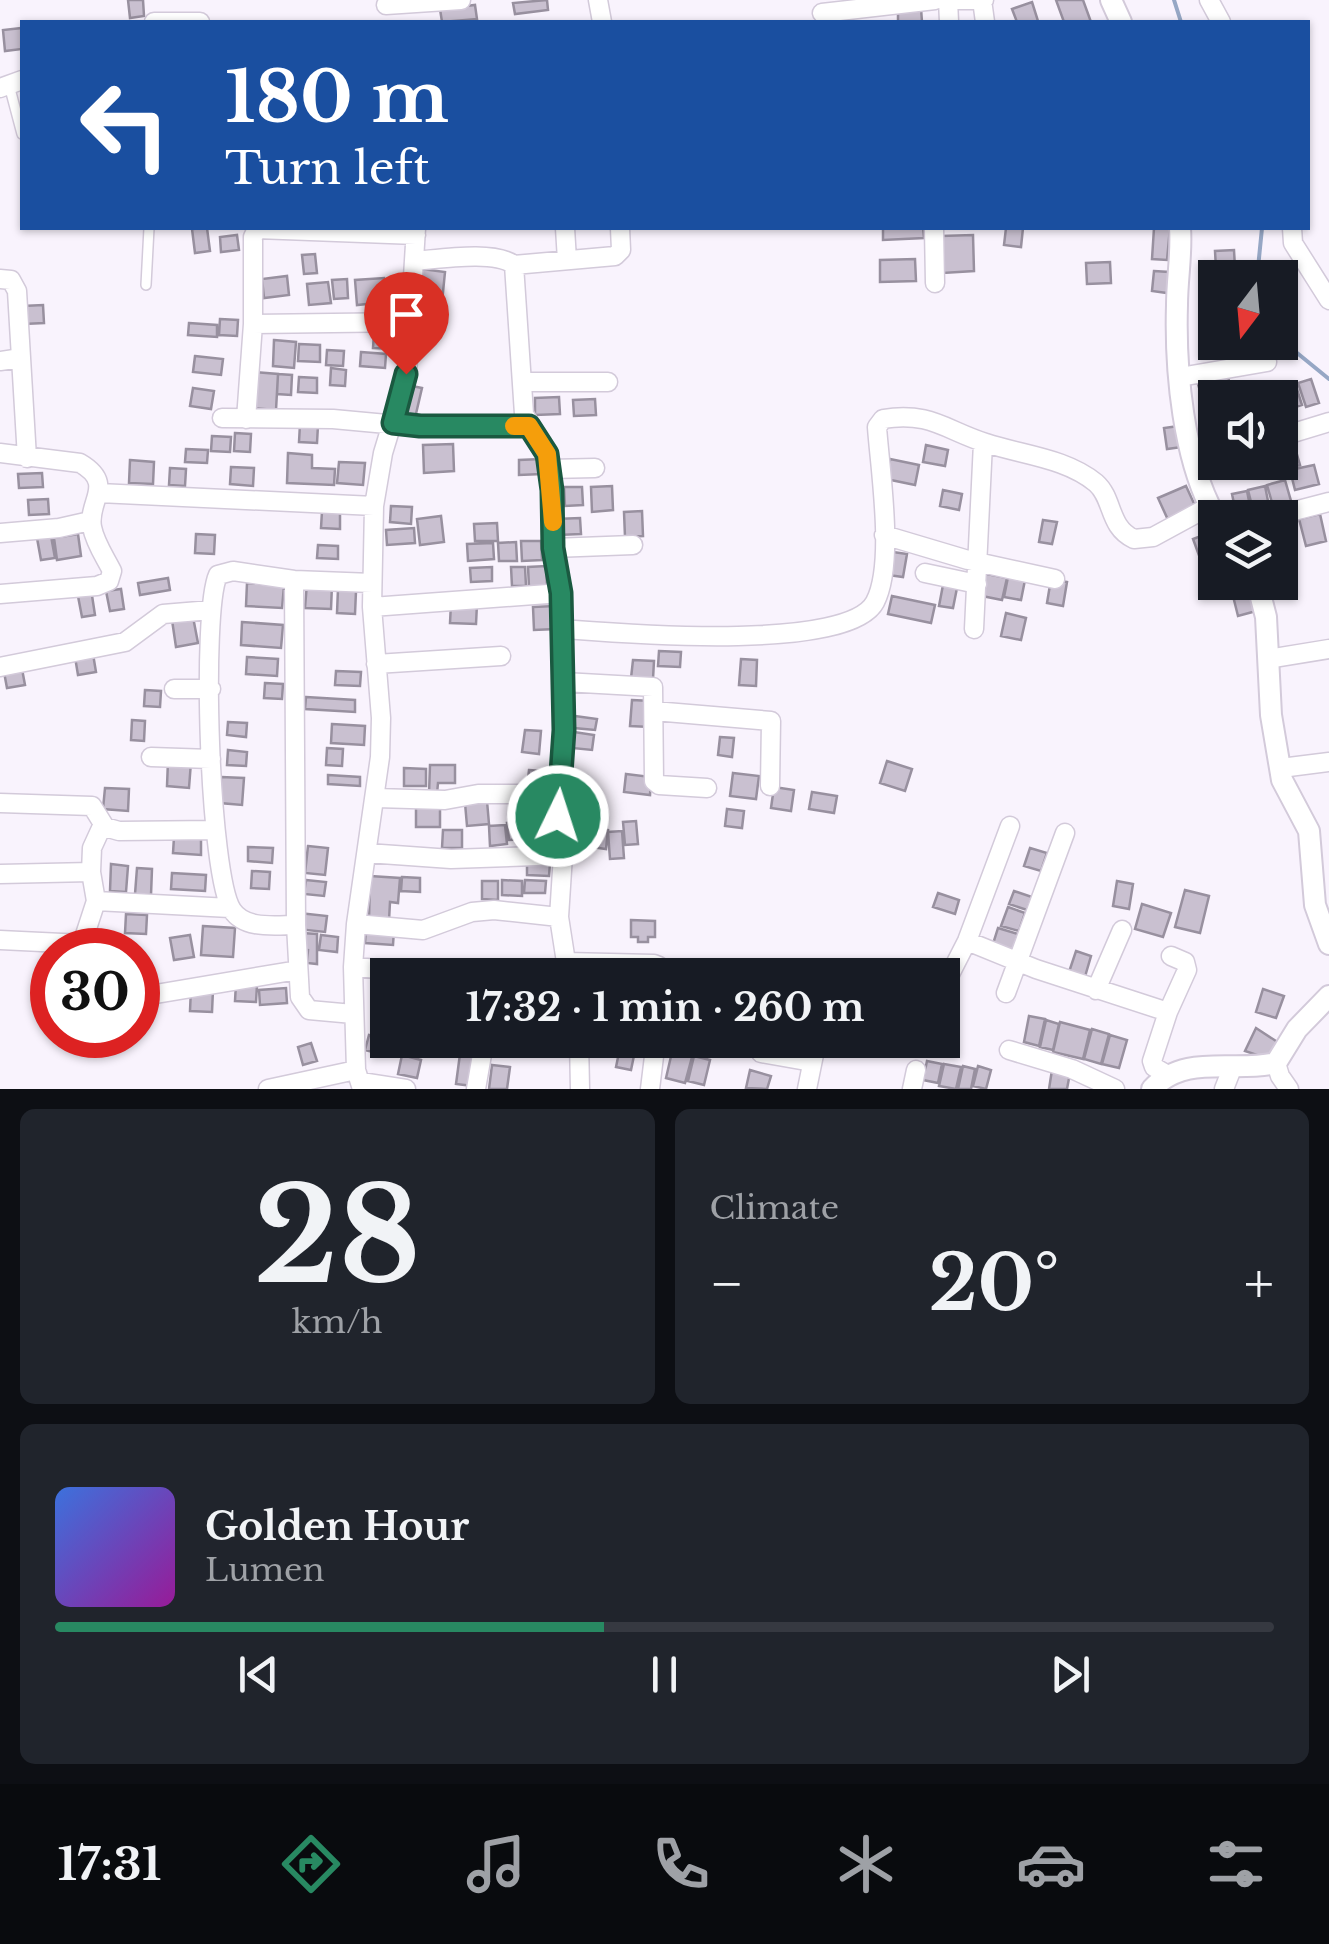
<!DOCTYPE html>
<meta charset="utf-8">
<style>
:root{--surface:#171b24;--page:#20242c;--text:#f1f3f6;--muted:#9ea1a6;--line:#363941;--accent:#288962}
body{margin:0;font-family:"Libre Baskerville",serif;background:var(--page);color:var(--text);height:100vh;display:flex;flex-direction:column;font-size:38px;white-space:nowrap}
*{box-sizing:border-box;margin:0}
p{font-size:32px;color:var(--muted)}
.icon{flex:none;width:55px;height:55px;fill:none;stroke:currentColor;stroke-width:2;stroke-linecap:round;stroke-linejoin:round}
.map{position:relative;height:1089px;overflow:hidden}
.sheet{display:flex;flex-direction:column;gap:20px;padding:20px;background:#0d0f14;flex:1}
.sheet>*{flex:none}
.banner{position:absolute;left:20px;top:20px;width:1290px;height:210px;border-radius:0px;box-shadow:0 2px 8px #0004;background:#1a4fa0;color:#fff;overflow:hidden}
.needle{width:65px;rotate:196deg}
.fabs{position:absolute;left:1198px;top:260px;display:grid;gap:20px}
.fabs a{display:grid;place-items:center;width:100px;height:100px;border-radius:0px;background:var(--surface);box-shadow:0 2px 8px #0004;font-size:50px}
.speed{position:absolute;left:30px;top:928px;display:flex;gap:20px;font-size:50px;font-weight:700;text-align:center}
.speed>*{display:grid;place-content:center;width:130px;height:130px;border-radius:50%;background:var(--surface);box-shadow:0 2px 8px #0004;line-height:1}
.speed .limit{border:15px solid #d22;background:#fff;color:#111}
.pin{position:absolute;display:grid;place-items:center;width:85px;height:85px;color:#fff;margin:-102px -42px;border-radius:50% 50% 50% 0;rotate:-45deg;box-shadow:0 0 10px #0007}
.pin .icon{rotate:45deg}
.me{position:absolute;width:110px;margin:-55px;rotate:4deg;stroke-linejoin:round;filter:drop-shadow(0 0 8px #0008)}
.turn{display:flex;align-items:center;gap:35px;height:210px;padding:0 40px;font-size:45px}
.turn .icon{width:130px;height:130px;stroke-width:2.5}
.turn b{display:block;font-size:70px;line-height:85px}
.big{font-size:75px;font-weight:800;line-height:1.1}
.sheet .widget{flex:1;display:flex;flex-direction:column;justify-content:center;gap:15px;min-width:0;padding:0 35px;border-radius:15px;background:var(--page)}
.sheet .dial{align-items:center;gap:0}
.dial b{font-size:130px;line-height:1}
.song{display:flex;align-items:center;gap:30px}
.cover{width:120px;height:120px;border-radius:15px;background:linear-gradient(135deg,hsl(220 70% 55%),hsl(300 70% 35%))}
.played{height:10px;border-radius:5px;background:linear-gradient(90deg,var(--accent) 45%,var(--line) 45%)}
.keys{display:flex;justify-content:space-around;direction:ltr}
.heat{display:flex;justify-content:space-between;align-items:center;font-size:55px;direction:ltr}
.sheet .tiles{flex:1;display:grid;gap:20px;grid-template-columns:1fr 1fr}
.widget:last-child{grid-column:span 2}
.trip{position:absolute;left:370px;top:958px;width:590px;height:100px;border-radius:0px;background:var(--surface);box-shadow:0 2px 8px #0004;font-weight:800;line-height:100px;text-align:center}
.tabs{display:flex;height:160px;justify-content:space-around;align-items:center;background:#090b0e;color:var(--muted)}
.tabs .icon{width:70px;height:70px}
.tabs .current{color:var(--accent)}
.tabs b{font-size:45px;color:var(--text)}
.map>svg:first-child{display:block}
</style>
<div class="map">
<svg width="1329" height="1089" viewBox="0 0 1329 1089">
<rect width="100%" height="100%" fill="#f9f3fd"/>
<g fill="none" stroke-linecap="round" stroke-linejoin="round">
<path stroke="#96a7c5" stroke-width="4" d="M1174,0L1181,22
M1257,278L1262,228
M1280,339L1329,379"/>
</g>
<path fill="#c9c0d0" stroke="#98909f" stroke-width="2.5" d="M128,0H143L144,16L130,18Z
M547,0L548,10L515,14L513,3Z
M1056,0H1083L1091,22H1064Z
M1032,2L1038,21L1017,22L1012,9Z
M475,5L477,19L442,22L440,9Z
M898,8H921L922,22H898Z
M22,28V49L5,51L3,30Z
M207,228L210,251L195,253L192,229Z
M883,228H923L924,238L883,240Z
M1006,228H1023L1021,247L1004,245Z
M1154,228H1170L1167,260L1152,259Z
M237,235L239,250L221,252L220,237Z
M973,235L974,271L943,273L941,236Z
M1234,250L1235,268L1216,269L1215,251Z
M315,254L317,273L304,274L302,255Z
M915,259L916,281L880,282V260Z
M1110,262L1111,283L1087,284L1086,263Z
M422,269L445,272L442,302L418,299Z
M1154,271L1169,272L1167,293L1152,291Z
M287,276L289,295L264,298L262,279Z
M384,278L386,302L357,305L355,280Z
M347,279L348,298L334,299L332,280Z
M328,282L331,303L309,305L307,284Z
M43,305L44,323L24,324L23,306Z
M418,305L439,306L437,337L416,336Z
M220,319L238,320L237,336L219,335Z
M189,323L217,325V337L188,335Z
M374,333L395,334L394,349L373,348Z
M274,340L296,342L294,368L273,366Z
M299,344L320,345V362L298,361Z
M327,350L344,351L343,366L326,365Z
M361,352L386,354L385,368L360,366Z
M195,356L223,359L221,375L193,372Z
M331,368L346,370L345,386L330,385Z
M254,372L278,374L276,410L252,408Z
M1227,373L1232,392L1203,401L1197,381Z
M278,374L292,375L291,395L277,394Z
M299,377L317,378V393L298,392Z
M1311,379L1319,403L1306,407L1298,383Z
M1295,383L1302,405L1283,411L1276,390Z
M407,385L422,388L415,418L400,415Z
M193,388L214,391L211,409L190,406Z
M559,397L560,414L535,415V398Z
M595,399L596,415L574,416L573,400Z
M300,424L318,425L317,443L299,442Z
M1179,426L1182,447L1167,449L1164,428Z
M235,433L251,434L250,452L234,451Z
M212,436L231,437L230,452L211,451Z
M453,444L454,471L424,473L423,445Z
M1294,444L1300,465L1281,470L1280,447Z
M926,445L948,450L945,466L923,462Z
M186,449L208,450L207,463L185,462Z
M288,453L312,455V468L335,469L334,485L287,483Z
M541,459L542,474L519,475V460Z
M890,459L919,465L915,485L886,479Z
M130,460L154,462L153,484L129,483Z
M339,462L365,463L363,485L337,483Z
M1314,465L1319,484L1295,490L1290,470Z
M231,467L254,468L253,486L230,484Z
M170,468L186,469L185,486L169,485Z
M42,473L43,487L19,488L18,474Z
M1285,480L1291,501L1273,506L1267,485Z
M612,486L613,510L592,512L591,487Z
M1186,486L1197,510L1169,522L1158,498Z
M1265,486L1269,506L1253,510L1248,490Z
M564,487H582L583,505L565,506Z
M943,490L962,494L959,510L940,506Z
M1247,491L1252,516L1237,518L1232,494Z
M48,499L49,514L29,515L28,500Z
M391,506L412,507L411,524L390,522Z
M322,511L340,512V529L321,528Z
M642,511L643,536L625,537L624,512Z
M1320,514L1326,541L1306,546L1299,519Z
M441,516L444,542L420,545L417,519Z
M580,518L581,534L557,535L556,519Z
M1043,520L1057,522L1052,544L1039,542Z
M497,523L498,541H475L474,524Z
M414,528L415,543L387,545L386,530Z
M1212,532L1215,552L1200,558L1193,539Z
M78,534L81,556L57,560L54,538Z
M196,534L215,535L214,554L195,553Z
M51,536L55,558L41,560L37,538Z
M521,541H541L542,560L522,561Z
M516,542L517,561H499L498,543Z
M493,543L494,559L468,561L467,544Z
M318,545L338,546V559L317,558Z
M893,552L907,554L903,577L888,575Z
M546,566L547,586L529,587L528,567Z
M492,567V581L471,582L470,568Z
M511,567H525L526,586H512Z
M982,573L1007,578L1002,600L977,595Z
M1008,577L1025,580L1021,600L1004,597Z
M168,578L170,590L140,595L138,583Z
M1051,579L1067,582L1063,606L1047,603Z
M247,583L284,586L282,608L246,606Z
M307,583L332,585L331,609L305,608Z
M943,585L957,588L953,608L939,606Z
M91,589L95,615L82,617L77,591Z
M121,589L124,609L110,611L106,591Z
M338,589L356,591L355,614L337,613Z
M1251,591L1256,611L1238,616L1233,596Z
M892,596L935,605L931,623L888,614Z
M451,603L477,604L476,624L450,623Z
M555,606L556,629L534,630L533,607Z
M1006,613L1026,618L1021,640L1001,636Z
M193,617L198,643L176,647L172,620Z
M242,622L283,625L281,648L241,645Z
M659,651L681,652L680,667L658,666Z
M93,654L96,672L78,675L75,657Z
M247,657L278,659L277,676L246,674Z
M741,659L757,660L756,686L739,685Z
M633,660L654,661L653,679L631,678Z
M22,669L25,685L7,688L4,672Z
M336,671L361,672L360,686L335,685Z
M265,683L283,684L282,699L264,698Z
M145,690L161,691L160,707L144,706Z
M306,697L355,700V712L305,709Z
M632,700L651,701L650,727L630,726Z
M575,716L597,719L595,730L574,728Z
M132,720L145,721L144,741L131,740Z
M228,722L247,723L246,737L227,735Z
M332,724L365,726L364,745L331,743Z
M525,730L541,731L539,754L522,752Z
M574,732L594,735L592,750L572,748Z
M720,737L734,738L732,757L718,755Z
M327,748L343,749L342,766L326,765Z
M228,750L247,752L246,766L227,765Z
M168,761L191,762L189,788L167,786Z
M887,761L912,769L905,791L880,783Z
M430,765H455V783H438L437,794H429Z
M404,768L426,769V786H404Z
M529,770L553,772L551,789L527,787Z
M733,773L759,776L756,799L730,796Z
M626,774L651,777L650,795L624,792Z
M328,775L360,777V786L328,784Z
M221,777L244,778L242,805L220,803Z
M567,778L584,780L581,804L565,803Z
M774,787L794,790L791,811L771,808Z
M105,788L129,789L128,811L103,809Z
M812,792L837,796L834,813L809,809Z
M416,801L440,802V827H416Z
M487,801L489,824L467,826L465,803Z
M727,809L744,811L742,828L725,826Z
M636,821L638,844L625,845L623,822Z
M531,822L532,839L509,840L507,823Z
M505,825L507,844L490,846L489,826Z
M580,826L608,830L606,849L577,845Z
M443,830H462V848H442Z
M622,831L624,858L610,859L608,832Z
M174,837L201,839V855L173,853Z
M308,846L328,848L325,875L305,873Z
M248,847L273,848L272,863L248,861Z
M1030,848L1047,853L1041,871L1024,866Z
M527,862L550,863L549,876L527,875Z
M111,864L128,866L126,892L110,891Z
M137,868L152,869L151,895L135,894Z
M252,871L270,872L269,889L251,888Z
M172,873L206,875L205,891L171,889Z
M370,876L400,878L398,903L390,902L389,921L369,920Z
M402,877L420,878V892L401,891Z
M306,880L326,882L324,896L304,894Z
M502,880L522,881V896L502,895Z
M525,880L546,881L545,893H524Z
M482,881H498V900L482,899Z
M1117,881L1133,884L1129,909L1113,906Z
M1185,890L1209,896L1200,933L1175,927Z
M1014,891L1032,897L1027,910L1009,904Z
M938,893L959,900L955,914L933,907Z
M1142,904L1171,913L1163,937L1135,929Z
M1008,907L1025,913L1019,931L1001,926Z
M299,913L327,916L325,932L297,929Z
M126,914L147,915L146,934L125,933Z
M631,920L655,921V937H648V942H638V937H631Z
M203,926L235,928L233,957L201,955Z
M998,928L1018,934L1013,950L993,944Z
M366,929L394,930L393,945L365,943Z
M302,933L317,934V964L307,963L308,950L300,949Z
M190,935L194,957L174,960L170,938Z
M321,935L338,937L337,952L319,950Z
M1076,951L1091,956L1084,980L1068,975Z
M236,983L257,985L256,1002L235,1001Z
M191,988L213,990L212,1012L190,1011Z
M286,988L287,1003L260,1005L259,990Z
M1263,989L1284,996L1276,1018L1256,1012Z
M1029,1016L1045,1019L1039,1046L1024,1042Z
M1046,1020L1059,1024L1053,1050L1040,1047Z
M1060,1022L1090,1030L1083,1059L1053,1052Z
M1256,1028L1279,1043L1272,1060L1245,1051Z
M1092,1029L1109,1034L1101,1064L1084,1059Z
M369,1035L393,1041L390,1056L365,1050Z
M1110,1035L1127,1040L1119,1068L1102,1064Z
M311,1043L317,1061L303,1065L298,1047Z
M621,1043L636,1046L631,1070L616,1067Z
M672,1052L692,1057L685,1083L666,1078Z
M460,1054L478,1057L473,1086L456,1084Z
M402,1055L421,1060L417,1078L398,1074Z
M694,1056L710,1060L704,1085L688,1081Z
M927,1061L942,1064L938,1083L923,1080Z
M944,1064L961,1067L956,1089L939,1086Z
M492,1065L510,1067L507,1089H489Z
M963,1066L975,1069L971,1089H958Z
M978,1066L991,1070L986,1089L973,1086Z
M750,1070L771,1076L767,1089L746,1088Z
M1052,1070L1070,1073L1067,1089H1049Z"/>
<g fill="none" stroke-linecap="round" stroke-linejoin="round">
<defs>
<path id="service" d="M9,85L22,134
M146,285L149,228"/>
<path id="minor" d="M598,0L602,22
M948,0L949,22
M950,0H984
M982,0L985,22
M1209,0L1221,22
M386,5L461,0
M822,13L935,0
M154,22H200
M0,88L22,80
M565,228L567,260
M934,228L935,283
M1292,228L1293,243L1329,300
M414,261C440,259 495,250 514,265L615,256L621,250L620,228
M514,265L524,414L547,454L552,490L553,548L561,593L564,731L558,799L563,855L559,917L568,975
M0,279L11,280L17,291L27,458
M253,324L411,322
M0,361L21,358
M1180,377L1267,362
M522,382H608
M222,418L333,419L419,427L529,426
M246,419L253,324V237L257,229L416,235
M1280,437L1329,422
M0,453L80,463C116,484 87,501 92,527C95,543 105,557 112,571L109,581L97,586L0,594
M1195,463L1215,457
M549,469L595,468
M99,493L374,506
M1267,518L1329,502
M0,533L59,528L90,521
M884,535L968,560L1055,579
M553,548L633,545
M925,573L977,584
M294,580L296,925L300,997L309,1010L353,1014
M372,607L561,593
M563,629C617,633 848,653 875,602C895,564 880,470 877,427L883,419C930,411 947,431 986,443C1022,455 1066,458 1096,483C1114,499 1108,527 1134,539L1153,537L1210,506
M974,629L983,443
M1268,659L1329,649
M376,664L501,656
M0,667L125,642L163,614L211,610
M564,682L653,687L654,781L659,785L707,788
M174,689H211
M654,711L771,721L770,786
M151,757L211,759
M1281,768L1329,762
M376,798L445,800L478,794H526
M0,803L92,806L105,827L119,831L215,830
M367,853L451,859L563,855
M0,874L91,872
M96,901L230,908
M356,924L423,930L472,912L494,910L559,917
M296,925C276,925 245,930 232,910C209,875 201,612 218,575L233,571L294,580L372,583
M0,940L83,944
M967,941L1036,969L1168,1012
M80,950L96,901L91,872L92,848L103,824
M565,962L654,964L659,966L663,975
M353,967L459,975
M944,986L967,941L1010,826
M1096,990L1122,930
M1006,993L1065,833
M138,997L298,970
M579,1040L580,1089
M1009,1050L1072,1069L1115,1089
M761,1053L812,1062
M1276,1063L1280,1076L1289,1089
M1166,1074L1154,1067L1152,1061L1168,1012L1187,970L1185,962L1171,956
M361,1082L406,1089
M268,1089L356,1070
M362,1089L356,1070L353,967L356,924L380,757L381,718L372,607L374,506L383,453L407,374L416,228
M476,1089L484,1043
M650,1089L656,1040
M807,1089L817,1040
M912,1089L916,1070
M1224,1089L1233,1066"/>
<path id="tertiary" d="M1111,0L1121,22
M1180,228C1182,253 1177,279 1177,305C1175,370 1183,461 1216,518
M1257,582L1266,617L1271,715L1282,780L1309,831L1315,905L1329,944
M1152,1089C1185,1053 1234,1073 1276,1063L1297,1029L1329,996"/>
</defs>
<use href="#service" stroke="#d3cada" stroke-width="12"/>
<use href="#minor" stroke="#d3cada" stroke-width="21"/>
<use href="#tertiary" stroke="#d3cada" stroke-width="24"/>
<use href="#service" stroke="#fff" stroke-width="9"/>
<use href="#minor" stroke="#fff" stroke-width="18"/>
<use href="#tertiary" stroke="#fff" stroke-width="20"/>
</g>
<g fill="none" stroke-linecap="round" stroke-linejoin="round">
<defs>
<path id="route" d="M406,374L393,423L420,426H529L547,454L552,490L553,548L561,593L564,730L558,816"/>
</defs>
<use href="#route" stroke="#1a5940" stroke-width="25"/>
<use href="#route" stroke="#288962" stroke-width="18"/>
<path stroke="#f59e0b" stroke-width="18" d="M514,426H529L547,454L553,522"/>
</g>
</svg>
<div class="fabs">
<a><svg class="needle" viewBox="-14 -14 28 28"><path d="M0-13l5 13h-10z" fill="#e53935"/><path d="M0 13l5-13h-10z" fill="#9ea1a6"/></svg></a>
<a><svg class="icon" aria-label="sound" viewBox="0 0 24 24"><path d="M4 9h4l5-4v14l-5-4H4zM17 9q2 3 0 6"/></svg></a>
<a><svg class="icon" aria-label="layers" viewBox="0 0 24 24"><path d="M12 4l9 5-9 5-9-5zM3 14l9 5 9-5"/></svg></a>
</div>
<div class="speed"><div class="limit">30</div></div>
<div class="pin" style="left:406px;top:374px;background:#d93025"><svg class="icon" aria-label="arrive" viewBox="0 0 24 24"><path d="M6 21V4h12l-3 4 3 4H6"/></svg></div>
<svg class="me" style="left:558px;top:816px" viewBox="-20 -20 40 40"><circle r="17" fill="#288962" stroke="#fff" stroke-width="3"/><path d="M0-11L8 9 0 5-8 9z" fill="#fff"/></svg>
<div class="trip">17:32 · 1 min · 260 m</div>
<div class="banner">
<div class="turn"><svg class="icon" aria-label="left" viewBox="0 0 24 24"><path d="M17 20v-9H6M10 6l-5 5 5 5"/></svg><div><b>180 m</b>Turn left</div></div>
</div>
</div>
<section class="sheet">
<div class="tiles">
<div class="widget dial"><b>28</b><p>km/h</p></div>
<div class="widget"><p>Climate</p>
<div class="heat"><a>−</a><b class="big">20°</b><a>+</a></div>
</div>
<div class="widget">
<div class="song"><i class="cover"></i><div><b>Golden Hour</b><p>Lumen</p></div></div>
<div class="played"></div>
<div class="keys"><svg class="icon" aria-label="previous" viewBox="0 0 24 24"><path d="M18 5L8 12l10 7zM5 5v14"/></svg><svg class="icon" aria-label="pause" viewBox="0 0 24 24"><path d="M8 5v14M16 5v14"/></svg><svg class="icon" aria-label="next" viewBox="0 0 24 24"><path d="M6 5l10 7-10 7zM19 5v14"/></svg></div>
</div>
</div>
</section>
<nav class="tabs">
<b>17:31</b>
<svg class="icon current" aria-label="directions" viewBox="0 0 24 24"><path d="M12 3l9 9-9 9-9-9zM9 14v-3h6M13 9l2 2-2 2"/></svg>
<svg class="icon" aria-label="music" viewBox="0 0 24 24"><path d="M9 18V5l10-2v13"/><circle cx="6" cy="18" r="3"/><circle cx="16" cy="16" r="3"/></svg>
<svg class="icon" aria-label="phone" viewBox="0 0 24 24"><path d="M5 4h4l2 5-3 2q2 4 5 5l2-3 5 2v4C11 20 4 13 5 4z"/></svg>
<svg class="icon" aria-label="climate" viewBox="0 0 24 24"><path d="M12 3v18M4 7l16 10M4 17L20 7"/></svg>
<svg class="icon" aria-label="car" viewBox="0 0 24 24"><path d="M5 17H2v-5l4-1 3-4h7l3 4 3 1v5h-3M9 17h6M6 11h13"/><circle cx="7" cy="17" r="2"/><circle cx="17" cy="17" r="2"/></svg>
<svg class="icon" aria-label="filters" viewBox="0 0 24 24"><path d="M4 7h16M4 17h16"/><circle cx="9" cy="7" r="2"/><circle cx="15" cy="17" r="2"/></svg>
</nav>
